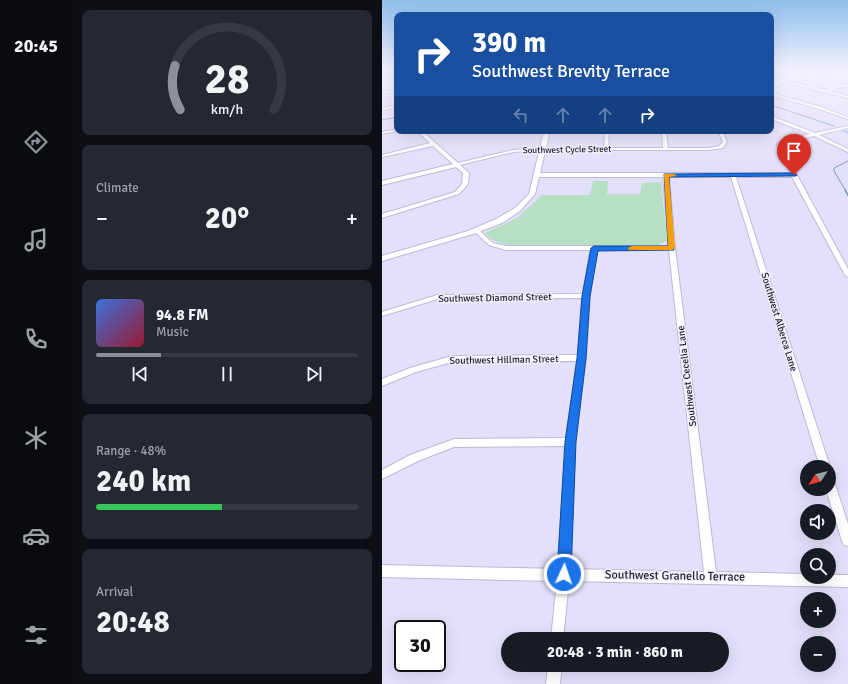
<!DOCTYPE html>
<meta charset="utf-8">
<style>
:root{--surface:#171b24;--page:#242831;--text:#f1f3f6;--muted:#9ea1a6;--line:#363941;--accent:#8c9099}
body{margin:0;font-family:Signika,sans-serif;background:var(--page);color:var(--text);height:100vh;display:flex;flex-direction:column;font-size:15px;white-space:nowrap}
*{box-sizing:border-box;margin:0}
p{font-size:13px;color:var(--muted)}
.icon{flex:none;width:22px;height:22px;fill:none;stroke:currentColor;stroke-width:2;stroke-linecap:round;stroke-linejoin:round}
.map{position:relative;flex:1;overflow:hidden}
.drawer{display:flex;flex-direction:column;gap:10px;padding:10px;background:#0d0f14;width:310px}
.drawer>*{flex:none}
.top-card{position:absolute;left:12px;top:12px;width:380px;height:122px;border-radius:8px;box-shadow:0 4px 16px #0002;background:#1a4fa0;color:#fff;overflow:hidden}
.needle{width:26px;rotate:235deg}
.buttons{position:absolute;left:418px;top:460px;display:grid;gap:8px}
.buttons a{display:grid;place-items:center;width:36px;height:36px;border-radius:50%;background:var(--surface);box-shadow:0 4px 16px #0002;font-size:20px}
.speed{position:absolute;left:12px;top:620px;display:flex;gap:8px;font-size:20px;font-weight:700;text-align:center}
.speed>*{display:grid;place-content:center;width:52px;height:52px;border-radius:50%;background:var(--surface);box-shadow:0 4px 16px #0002;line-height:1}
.speed .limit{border:2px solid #111;border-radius:6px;background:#fff;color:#111}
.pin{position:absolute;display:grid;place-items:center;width:34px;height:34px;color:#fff;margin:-41px -17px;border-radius:50% 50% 50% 0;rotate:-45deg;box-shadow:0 0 4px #0007}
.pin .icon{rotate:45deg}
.me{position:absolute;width:44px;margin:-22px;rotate:3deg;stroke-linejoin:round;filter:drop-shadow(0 0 3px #0008)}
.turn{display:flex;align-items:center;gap:14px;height:84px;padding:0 12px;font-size:18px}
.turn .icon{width:52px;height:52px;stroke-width:2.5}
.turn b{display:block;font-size:28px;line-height:34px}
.lanes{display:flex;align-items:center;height:38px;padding:0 12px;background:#0003;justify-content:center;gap:20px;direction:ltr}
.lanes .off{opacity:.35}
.big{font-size:30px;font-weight:800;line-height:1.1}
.drawer .widget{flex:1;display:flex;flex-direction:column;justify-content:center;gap:6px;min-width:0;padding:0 14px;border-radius:8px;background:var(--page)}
.drawer .dial{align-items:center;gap:0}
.dial svg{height:104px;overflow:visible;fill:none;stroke:var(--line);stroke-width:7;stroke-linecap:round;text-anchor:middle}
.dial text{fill:var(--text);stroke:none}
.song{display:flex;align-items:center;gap:12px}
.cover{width:48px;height:48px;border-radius:6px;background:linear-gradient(135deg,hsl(220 70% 55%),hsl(350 70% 35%))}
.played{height:4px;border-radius:2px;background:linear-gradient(90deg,var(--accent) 25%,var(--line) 25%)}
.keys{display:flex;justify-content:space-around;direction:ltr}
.heat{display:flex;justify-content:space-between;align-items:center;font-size:22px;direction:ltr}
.charge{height:6px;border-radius:3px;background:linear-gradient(90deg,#34c759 48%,var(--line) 0)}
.trip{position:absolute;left:119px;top:632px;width:228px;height:40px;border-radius:20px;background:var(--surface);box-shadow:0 4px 16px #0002;font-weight:800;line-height:40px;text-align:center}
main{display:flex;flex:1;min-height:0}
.dock{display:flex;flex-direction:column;width:72px;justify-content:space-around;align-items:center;background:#090b0e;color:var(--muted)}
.dock .icon{width:28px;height:28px}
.dock .on{color:var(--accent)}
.dock b{font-size:18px;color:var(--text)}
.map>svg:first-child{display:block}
</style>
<main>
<nav class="dock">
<b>20:45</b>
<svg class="icon on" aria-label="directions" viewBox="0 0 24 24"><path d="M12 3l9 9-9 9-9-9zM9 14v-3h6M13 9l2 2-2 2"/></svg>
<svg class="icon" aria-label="music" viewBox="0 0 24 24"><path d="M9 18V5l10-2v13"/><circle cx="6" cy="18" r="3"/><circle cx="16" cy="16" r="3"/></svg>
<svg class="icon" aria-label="phone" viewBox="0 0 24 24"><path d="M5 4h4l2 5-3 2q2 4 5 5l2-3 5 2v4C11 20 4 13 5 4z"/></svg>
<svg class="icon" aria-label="climate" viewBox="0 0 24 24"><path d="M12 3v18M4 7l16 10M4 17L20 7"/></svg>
<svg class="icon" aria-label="car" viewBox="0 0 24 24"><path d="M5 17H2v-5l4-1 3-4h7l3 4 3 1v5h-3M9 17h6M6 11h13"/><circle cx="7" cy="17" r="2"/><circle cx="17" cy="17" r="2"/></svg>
<svg class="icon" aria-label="filters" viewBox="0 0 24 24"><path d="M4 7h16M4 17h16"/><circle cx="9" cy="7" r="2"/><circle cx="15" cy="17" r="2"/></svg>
</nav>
<section class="drawer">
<div class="widget dial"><svg viewBox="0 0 100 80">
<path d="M14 69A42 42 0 1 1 86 69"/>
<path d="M14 69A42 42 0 0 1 10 35" stroke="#8c9099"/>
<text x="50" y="56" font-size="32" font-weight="700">28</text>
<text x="50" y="72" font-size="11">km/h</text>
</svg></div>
<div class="widget"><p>Climate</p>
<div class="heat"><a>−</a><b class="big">20°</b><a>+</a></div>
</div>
<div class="widget">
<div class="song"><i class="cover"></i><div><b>94.8 FM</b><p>Music</p></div></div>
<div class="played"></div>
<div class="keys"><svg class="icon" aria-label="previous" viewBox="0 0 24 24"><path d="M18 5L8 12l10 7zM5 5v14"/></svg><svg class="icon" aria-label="pause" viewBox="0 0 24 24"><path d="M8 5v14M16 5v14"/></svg><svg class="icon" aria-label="next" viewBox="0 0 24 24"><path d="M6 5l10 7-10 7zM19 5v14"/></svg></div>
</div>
<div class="widget"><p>Range · 48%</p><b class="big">240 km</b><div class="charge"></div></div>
<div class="widget"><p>Arrival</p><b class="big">20:48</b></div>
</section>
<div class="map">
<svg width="466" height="684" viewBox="0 0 466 684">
<rect width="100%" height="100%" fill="#e4dffb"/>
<path fill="#b5e0c3" d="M211,181H226L225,194H258L260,183L279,182L285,241L273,246H128L111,240L103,233L135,218L160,195H208Z"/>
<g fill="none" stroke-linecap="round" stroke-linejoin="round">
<path stroke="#7e9ab7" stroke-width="1" d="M389,105L452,126
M0,120L15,117
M464,191L452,171V168L466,161"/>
<path stroke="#7e9ab7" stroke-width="1.5" d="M463,190L466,195"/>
<path fill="#a6cef2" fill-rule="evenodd" d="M461,130L466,131V134L461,132Z"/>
<defs>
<path id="minor" d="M453,69H464L413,76L404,81L444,90L456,85L466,84V86L458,87L448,91L466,96V98L401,82L389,88V86L397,81L389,79V77L400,80L412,74Z
M15,75V77L0,79V77Z
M15,89V91L0,94V92Z
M389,93L439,107L466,117V119L437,109L389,95Z
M15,105V107L0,110V108Z
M389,116L433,133L466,126V128L437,135L466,149V152L432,136L405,142L400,145L415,175L466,269V277L463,275L410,177H354L448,467L447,469V467H438L349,177H287L293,248L334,572L425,574V577H447V575H466V587L187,581L181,639H169L175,581L0,577V565L176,569L183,446L72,447L36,461L0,479V470L28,455L72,439L184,438L195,361L70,362L34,372L0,386V379L28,368L70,356L196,355L200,298L56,299L0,316V312L55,295L201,294L208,250H124L107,245L91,230L94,228L96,229L111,243L124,246H287L281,177H155L152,175L155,173H409L395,144L401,140L428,134L389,119ZM215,250H287L322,572L188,569L193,442L204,358L208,296Z
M15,129V131H16L0,134V132Z
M35,131H40L76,163L131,150L161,148H222L223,131H227L226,148H281L280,131H284L286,148H327L337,146L341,142L336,131H340L345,142L341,148L327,150H161L131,152L78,165L87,173L86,184L77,194L0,218V214L73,192L80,184L81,173L74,167L0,185V181L71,164L51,146L0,157V155L48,143Z
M447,477L451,478L452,481L466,524V546L462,545L460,541L444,489H447Z
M166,665H180L178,684H164Z"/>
<path id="tertiary" d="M162,131H168L153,194L138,211L120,223L91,234L0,261V256L86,231L114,219L133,208L147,194Z"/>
</defs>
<use href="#minor" stroke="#beb7d9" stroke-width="2"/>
<use href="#tertiary" stroke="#beb7d9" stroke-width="2"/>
<use href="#minor" fill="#fff" fill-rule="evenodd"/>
<use href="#tertiary" fill="#fff" fill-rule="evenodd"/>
</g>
<linearGradient id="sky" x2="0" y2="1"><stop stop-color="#8dbeec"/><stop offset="0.42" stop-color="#f3f1fd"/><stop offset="1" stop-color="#f3f1fd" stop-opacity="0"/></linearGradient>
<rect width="466" height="165" fill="url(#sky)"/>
<path fill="#1a73e8" stroke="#114b97" d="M412,173L415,175L414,176L287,177L292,250L216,251L208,296L204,358L194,442L189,574L187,579L182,580L177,579L175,574L183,442L195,358L200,296L209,248L212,246H286L282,174Z"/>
<path fill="#f59e0b" d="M282,174H292L295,176L287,177L293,248L290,250H247L246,248L250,246H286Z"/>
<g text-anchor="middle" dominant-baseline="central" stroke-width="3" stroke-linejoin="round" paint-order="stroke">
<g font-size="9" fill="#221f2c" stroke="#f1eefd">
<text transform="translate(185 150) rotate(-1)">Southwest Cycle Street</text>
</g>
<g font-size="10" fill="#221f2c" stroke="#f1eefd">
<text transform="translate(113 298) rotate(-1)">Southwest Diamond Street</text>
<text transform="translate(397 322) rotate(73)">Southwest Alberca Lane</text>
<text transform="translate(122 360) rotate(-1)">Southwest Hillman Street</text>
<text transform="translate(305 376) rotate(-97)">Southwest Cecelia Lane</text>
</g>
<g font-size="12" fill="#221f2c" stroke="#f1eefd">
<text transform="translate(293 576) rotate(1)">Southwest Granello Terrace</text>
</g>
</g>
</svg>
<div class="buttons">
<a><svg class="needle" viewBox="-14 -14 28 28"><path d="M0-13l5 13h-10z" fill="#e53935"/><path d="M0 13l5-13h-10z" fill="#9ea1a6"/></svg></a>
<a><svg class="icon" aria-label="sound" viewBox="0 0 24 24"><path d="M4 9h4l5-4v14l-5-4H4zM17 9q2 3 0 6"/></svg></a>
<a><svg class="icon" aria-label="search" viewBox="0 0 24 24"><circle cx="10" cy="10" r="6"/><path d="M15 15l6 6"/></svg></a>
<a>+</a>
<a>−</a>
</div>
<div class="speed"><div class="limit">30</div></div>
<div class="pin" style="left:412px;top:175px;background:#d93025"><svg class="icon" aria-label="arrive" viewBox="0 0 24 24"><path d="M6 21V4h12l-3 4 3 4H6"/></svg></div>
<svg class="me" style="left:182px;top:574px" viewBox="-20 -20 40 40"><circle r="17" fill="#1a73e8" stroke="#fff" stroke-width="3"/><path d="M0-11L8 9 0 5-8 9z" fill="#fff"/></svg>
<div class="trip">20:48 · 3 min · 860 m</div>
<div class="top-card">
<div class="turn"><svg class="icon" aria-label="right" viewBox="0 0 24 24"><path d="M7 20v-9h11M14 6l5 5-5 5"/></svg><div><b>390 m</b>Southwest Brevity Terrace</div></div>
<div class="lanes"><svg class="icon off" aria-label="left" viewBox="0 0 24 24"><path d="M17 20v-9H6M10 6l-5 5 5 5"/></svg><svg class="icon off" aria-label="ahead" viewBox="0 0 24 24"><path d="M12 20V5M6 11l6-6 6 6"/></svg><svg class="icon off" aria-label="ahead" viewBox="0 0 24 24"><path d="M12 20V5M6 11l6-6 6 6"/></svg><svg class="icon" aria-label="right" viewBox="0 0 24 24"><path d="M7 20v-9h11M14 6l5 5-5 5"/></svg></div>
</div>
</div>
</main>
